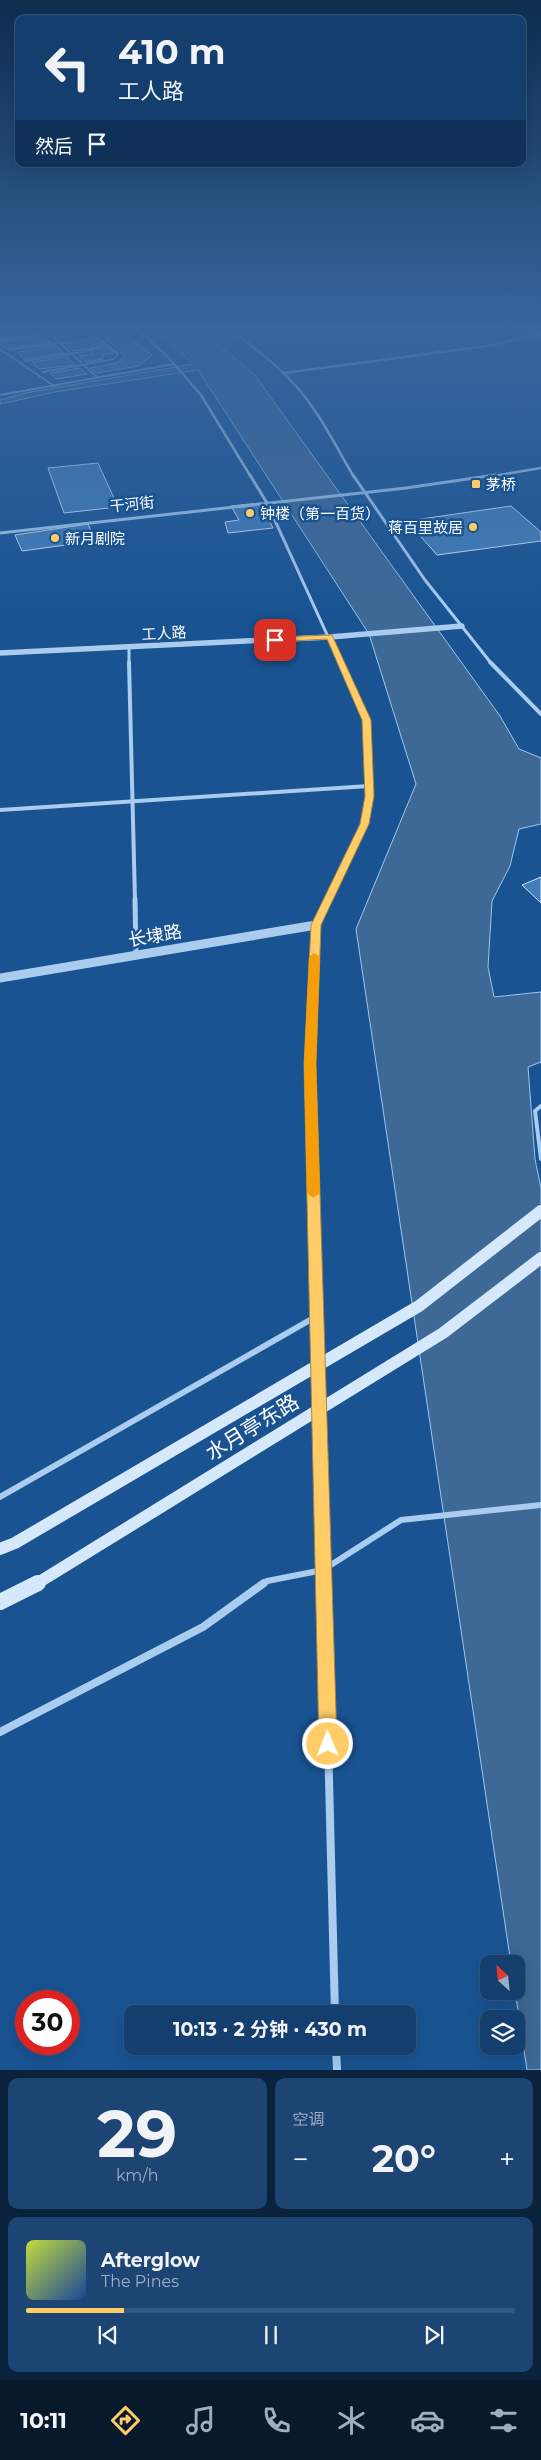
<!DOCTYPE html>
<html lang="zh">
<meta charset="utf-8">
<style>
:root{--surface:#133e6e;--page:#1c4573;--text:#f1f3f6;--muted:#9daec2;--line:#325781;--accent:#ffcc67}
body{margin:0;font-family:Montserrat,"Noto Sans SC",sans-serif;background:var(--page);color:var(--text);height:100vh;display:flex;flex-direction:column;font-size:19px;white-space:nowrap}
*{box-sizing:border-box;margin:0}
p{font-size:16px;color:var(--muted)}
.icon{flex:none;width:28px;height:28px;fill:none;stroke:currentColor;stroke-width:2;stroke-linecap:round;stroke-linejoin:round}
.map{position:relative;height:2070px;overflow:hidden}
.side{display:flex;flex-direction:column;gap:8px;padding:8px;background:#0a223c;flex:1}
.side>*{flex:none}
.banner{position:absolute;left:15px;top:15px;width:511px;height:152px;border-radius:10px;box-shadow:0 5px 20px #0002,0 0 0 1px var(--line);background:#133e6e;color:var(--text);overflow:hidden}
.needle{width:32px;rotate:333deg}
.fabs{position:absolute;left:480px;top:1955px;display:grid;gap:10px}
.fabs a{display:grid;place-items:center;width:45px;height:45px;border-radius:10px;background:var(--surface);box-shadow:0 5px 20px #0002,0 0 0 1px var(--line);font-size:25px}
.speed{position:absolute;left:15px;top:1990px;display:flex;gap:10px;font-size:25px;font-weight:700;text-align:center}
.speed>*{display:grid;place-content:center;width:65px;height:65px;border-radius:50%;background:var(--surface);box-shadow:0 5px 20px #0002,0 0 0 1px var(--line);line-height:1}
.speed .limit{border:8px solid #d22;background:#fff;color:#111}
.pin{position:absolute;display:grid;place-items:center;width:42px;height:42px;color:#fff;margin:-21px;border-radius:10px;box-shadow:0 2px 8px #0006}
.me{position:absolute;width:55px;margin:-28px;rotate:359deg;stroke-linejoin:round;filter:drop-shadow(0 0 4px #0008)}
.turn{display:flex;align-items:center;gap:18px;height:105px;padding:0 20px;font-size:22px}
.turn .icon{width:65px;height:65px;stroke-width:2.5}
.turn b{display:block;font-size:35px;line-height:42px}
.then{display:flex;align-items:center;height:48px;padding:0 20px;background:#0003;gap:10px;font-size:19px}
.big{font-size:38px;font-weight:700;line-height:1.1}
.side .card{flex:1;display:flex;flex-direction:column;justify-content:center;gap:8px;min-width:0;padding:0 18px;border-radius:10px;background:var(--page)}
.side .dial{align-items:center;gap:0}
.dial b{font-size:65px;line-height:1}
.song{display:flex;align-items:center;gap:15px}
.cover{width:60px;height:60px;border-radius:8px;background:linear-gradient(135deg,hsl(70 70% 55%),hsl(220 70% 35%))}
.played{height:5px;border-radius:2px;background:linear-gradient(90deg,var(--accent) 20%,var(--line) 20%)}
.keys{display:flex;justify-content:space-around;direction:ltr}
.heat{display:flex;justify-content:space-between;align-items:center;font-size:28px;direction:ltr}
.side .tiles{flex:1;display:grid;gap:8px;grid-template-columns:1fr 1fr}
.card:last-child{grid-column:span 2}
.trip{position:absolute;left:124px;top:2005px;width:292px;height:50px;border-radius:10px;background:var(--surface);box-shadow:0 5px 20px #0002,0 0 0 1px var(--line);font-weight:700;line-height:50px;text-align:center}
.menu{display:flex;height:80px;justify-content:space-around;align-items:center;background:#08192c;color:var(--muted)}
.menu .icon{width:35px;height:35px}
.menu .selected{color:var(--accent)}
.menu b{font-size:22px;color:var(--text)}
.map>svg:first-child{display:block}
</style>
<div class="map">
<svg width="541" height="2070" viewBox="0 0 541 2070">
<rect width="100%" height="100%" fill="#195392"/>
<path fill="#2c6eb0" d="M69,329H95L96,330L94,335L67,339L57,331Z"/>
<path fill="#3e6896" stroke="#9bc7f2" d="M154,329H199L254,374L500,716L519,749L541,758V824L519,829L510,866L492,901L488,967L494,997L541,992V1062L528,1067L535,1159L541,1188V2070H527L515,1991L516,1964H511L356,929L416,784L369,634L198,370L55,392L0,404V400L25,393L193,364Z"/>
<path fill="#427db9" stroke="#cfe5fb" d="M36,329L38,332L0,338V330Z
M112,330L121,331L152,355L139,366L97,373L90,368L117,363L125,356L99,332Z
M43,335L51,342L6,349L0,344V342Z
M95,337L102,343L92,345L93,348L73,351L67,344Z
M56,346L64,353L23,359L18,352Z
M107,347L114,353L102,355L103,359L86,362L79,356L92,354L90,350Z
M67,357L75,365L39,369L32,362Z
M80,368L87,374L56,379L50,373Z
M98,463L118,507L64,513L48,468Z
M260,503L273,528L228,533L225,522L239,520L231,506Z
M511,506L541,532V541L437,555L407,521Z
M88,524L95,541L22,551L15,535Z
M541,877V903L522,885Z"/>
<g fill="none" stroke-linecap="round" stroke-linejoin="round">
<path stroke="#a9ccef" stroke-width="2" d="M45,329L98,378
M48,331L64,329
M0,340L49,333
M0,349L54,386
M10,350L68,342
M25,361L82,352L106,344
M43,372L114,359L118,354L95,335L97,329
M0,395L174,364"/>
<path stroke="#a9ccef" stroke-width="4" d="M541,1106L535,1111L541,1159"/>
<path stroke="#a9ccef" stroke-width="2.5" d="M137,329L168,357L201,395L251,477
M230,329C252,346 275,363 294,384C319,411 335,445 354,477
M284,373L487,346L540,334
M487,477L541,468"/>
<path stroke="#a9ccef" stroke-width="3" d="M250,475L267,503L340,663
M353,475L425,580L491,663
M0,533L406,488L495,475
M129,647V663"/>
<path stroke="#a9ccef" stroke-width="4" d="M129,662L135,900
M490,662L541,714
M0,810L369,786
M328,900L364,825L370,796L366,720L339,662"/>
<path stroke="#a9ccef" stroke-width="5" d="M135,899L136,956
M314,1201L310,1064L316,925L329,899"/>
<path stroke="#a9ccef" stroke-width="6" d="M314,1200L324,1584
M0,1497L317,1316
M263,1584L267,1581L323,1570L401,1520L541,1505"/>
<path stroke="#a9ccef" stroke-width="8" d="M324,1583L335,2014
M0,1732L203,1627L264,1583
M336,2046L337,2070"/>
<path stroke="#a9ccef" stroke-width="5.5" d="M0,653L330,637L462,626"/>
<path stroke="#a9ccef" stroke-width="9" d="M0,978L316,925"/>
<path stroke="#d6e8fb" stroke-width="5" d="M527,329L541,335"/>
<path stroke="#d6e8fb" stroke-width="12" d="M0,1549L15,1543L419,1306L541,1211
M36,1584L443,1333L541,1258"/>
<path stroke="#d6e8fb" stroke-width="16" d="M0,1602L38,1583"/>
</g>
<linearGradient id="sky" x2="0" y2="1"><stop stop-color="#0e2e50"/><stop offset="0.53" stop-color="#38669d"/><stop offset="1" stop-color="#38669d" stop-opacity="0"/></linearGradient>
<rect width="541" height="619" fill="url(#sky)"/>
<path fill="#ffcc67" stroke="#a68543" d="M332,635L371,720L374,796L369,824L321,925L316,1064L337,1744L334,1750L328,1753L322,1750L319,1744L304,1064L311,925L360,824L365,796L362,720L327,639L275,642L271,640L275,637Z"/>
<path fill="#f59e0b" d="M314,953L320,957L316,1064L320,1193L313,1198L307,1193L304,1064L309,957Z"/>
<g fill="#ffcc67" stroke="#195392" stroke-width="2">
<rect x="471" y="479" width="10" height="10" rx="2.5"/>
<circle cx="250" cy="513" r="5"/>
<circle cx="473" cy="527" r="5"/>
<circle cx="55" cy="538" r="5"/>
</g>
<g text-anchor="middle" dominant-baseline="central" stroke-width="5" stroke-linejoin="round" paint-order="stroke">
<g font-size="15" fill="#fff" stroke="#195392" text-anchor="start">
<text x="486" y="484">茅桥</text>
<text x="260" y="513">钟楼（第一百货）</text>
<text x="463" y="527" text-anchor="end">蒋百里故居</text>
<text x="65" y="538">新月剧院</text>
</g>
<g font-size="15" fill="#fff" stroke="#195392">
<text transform="translate(132 504) rotate(-6)">干河街</text>
<text transform="translate(164 633) rotate(-3)">工人路</text>
</g>
<g font-size="18" fill="#fff" stroke="#195392">
<text transform="translate(155 936) rotate(-10)">长埭路</text>
</g>
<g font-size="21" fill="#fff" stroke="#195392">
<text transform="translate(252 1427) rotate(-32)">水月亭东路</text>
</g>
</g>
</svg>
<div class="fabs">
<a><svg class="needle" viewBox="-14 -14 28 28"><path d="M0-13l5 13h-10z" fill="#e53935"/><path d="M0 13l5-13h-10z" fill="#9daec2"/></svg></a>
<a><svg class="icon" aria-label="layers" viewBox="0 0 24 24"><path d="M12 4l9 5-9 5-9-5zM3 14l9 5 9-5"/></svg></a>
</div>
<div class="speed"><div class="limit">30</div></div>
<div class="pin" style="left:275px;top:640px;background:#d93025"><svg class="icon" aria-label="arrive" viewBox="0 0 24 24"><path d="M6 21V4h12l-3 4 3 4H6"/></svg></div>
<svg class="me" style="left:328px;top:1744px" viewBox="-20 -20 40 40"><circle r="17" fill="#ffcc67" stroke="#fff" stroke-width="3"/><path d="M0-11L8 9 0 5-8 9z" fill="#fff"/></svg>
<div class="trip">10:13 · 2 分钟 · 430 m</div>
<div class="banner">
<div class="turn"><svg class="icon" aria-label="left" viewBox="0 0 24 24"><path d="M17 20v-9H6M10 6l-5 5 5 5"/></svg><div><b>410 m</b>工人路</div></div>
<div class="then">然后<svg class="icon" aria-label="arrive" viewBox="0 0 24 24"><path d="M6 21V4h12l-3 4 3 4H6"/></svg></div>
</div>
</div>
<section class="side">
<div class="tiles">
<div class="card dial"><b>29</b><p>km/h</p></div>
<div class="card"><p>空调</p>
<div class="heat"><a>−</a><b class="big">20°</b><a>+</a></div>
</div>
<div class="card">
<div class="song"><i class="cover"></i><div><b>Afterglow</b><p>The Pines</p></div></div>
<div class="played"></div>
<div class="keys"><svg class="icon" aria-label="previous" viewBox="0 0 24 24"><path d="M18 5L8 12l10 7zM5 5v14"/></svg><svg class="icon" aria-label="pause" viewBox="0 0 24 24"><path d="M8 5v14M16 5v14"/></svg><svg class="icon" aria-label="next" viewBox="0 0 24 24"><path d="M6 5l10 7-10 7zM19 5v14"/></svg></div>
</div>
</div>
</section>
<nav class="menu">
<b>10:11</b>
<svg class="icon selected" aria-label="directions" viewBox="0 0 24 24"><path d="M12 3l9 9-9 9-9-9zM9 14v-3h6M13 9l2 2-2 2"/></svg>
<svg class="icon" aria-label="music" viewBox="0 0 24 24"><path d="M9 18V5l10-2v13"/><circle cx="6" cy="18" r="3"/><circle cx="16" cy="16" r="3"/></svg>
<svg class="icon" aria-label="phone" viewBox="0 0 24 24"><path d="M5 4h4l2 5-3 2q2 4 5 5l2-3 5 2v4C11 20 4 13 5 4z"/></svg>
<svg class="icon" aria-label="climate" viewBox="0 0 24 24"><path d="M12 3v18M4 7l16 10M4 17L20 7"/></svg>
<svg class="icon" aria-label="car" viewBox="0 0 24 24"><path d="M5 17H2v-5l4-1 3-4h7l3 4 3 1v5h-3M9 17h6M6 11h13"/><circle cx="7" cy="17" r="2"/><circle cx="17" cy="17" r="2"/></svg>
<svg class="icon" aria-label="filters" viewBox="0 0 24 24"><path d="M4 7h16M4 17h16"/><circle cx="9" cy="7" r="2"/><circle cx="15" cy="17" r="2"/></svg>
</nav>
